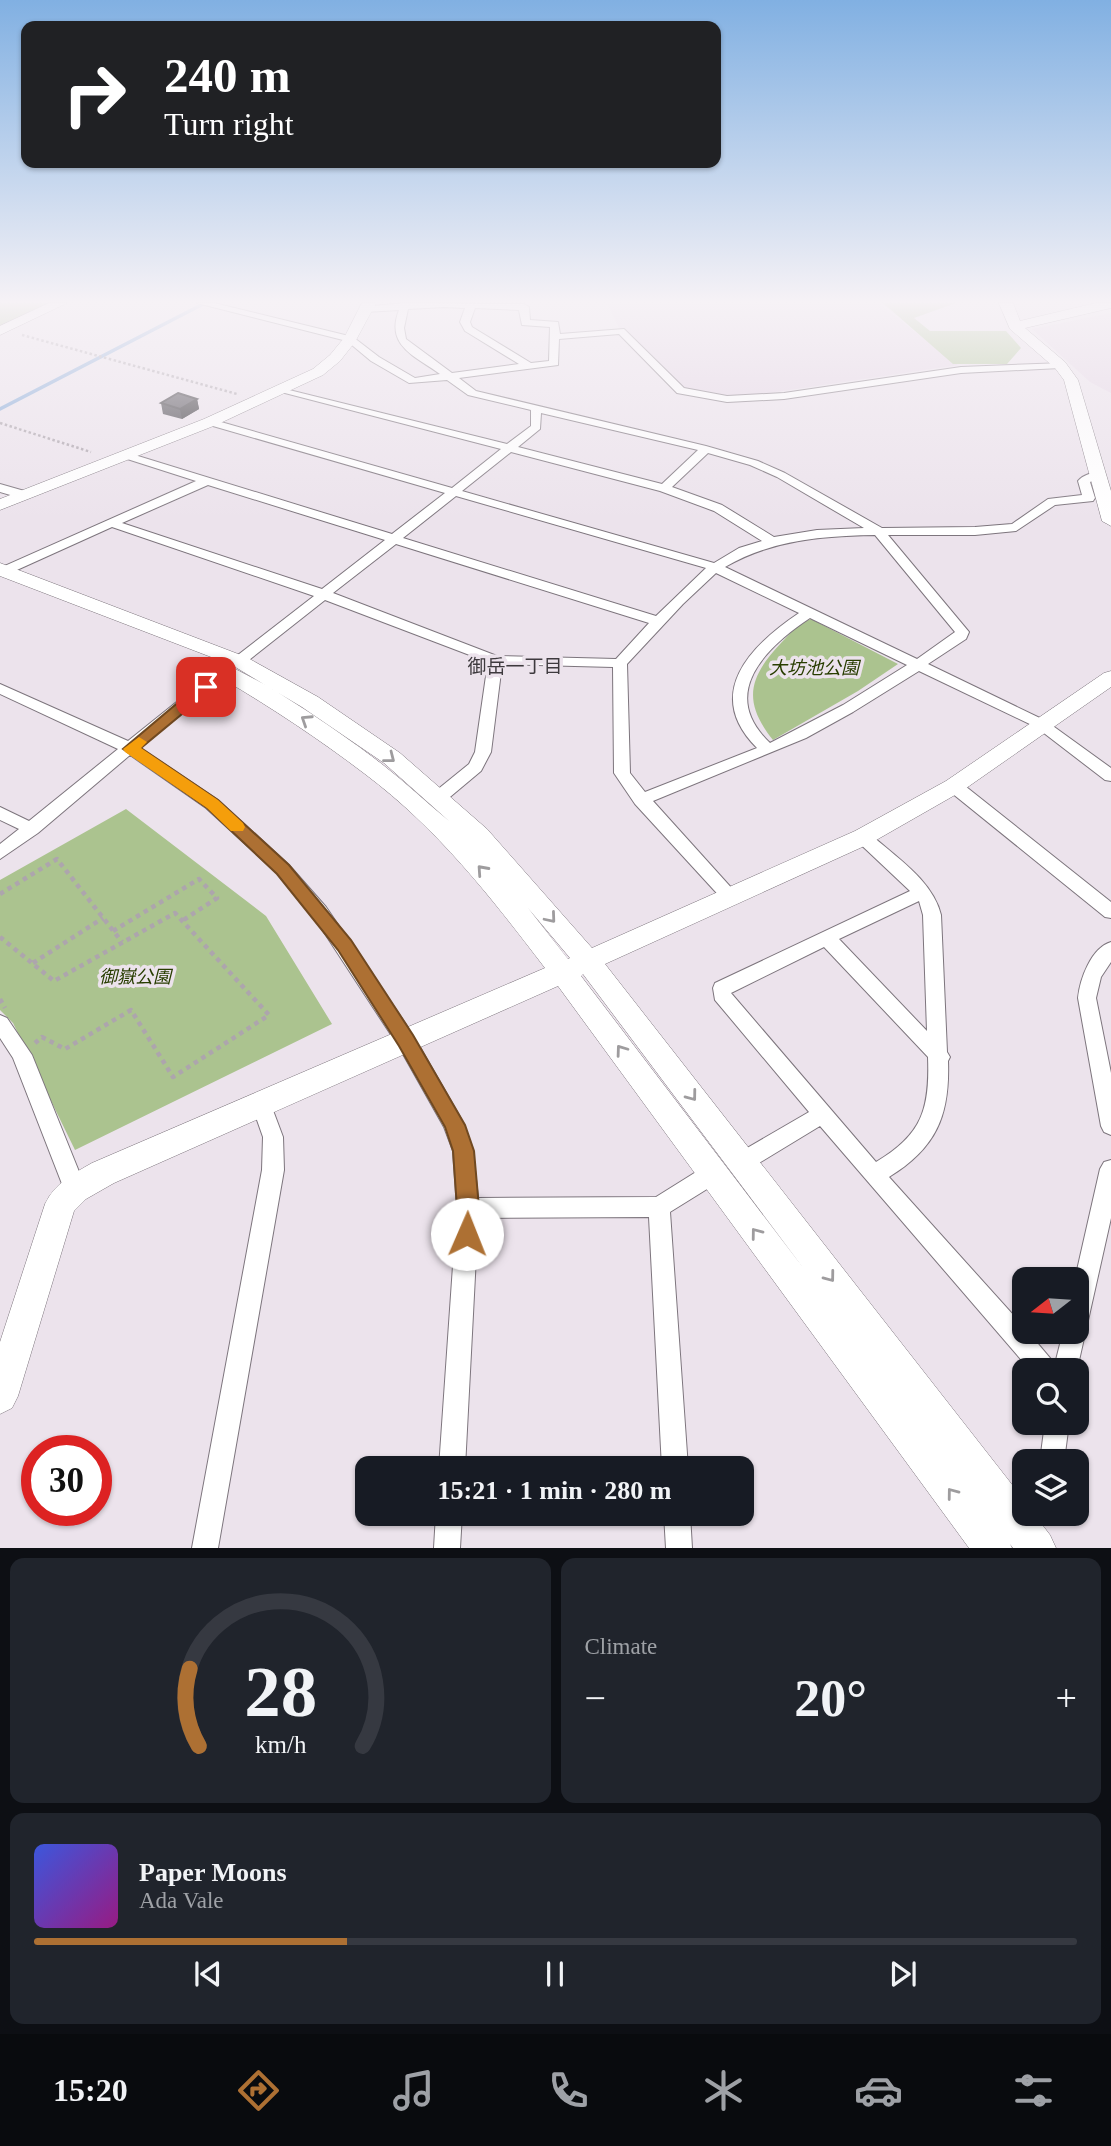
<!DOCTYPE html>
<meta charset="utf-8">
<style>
:root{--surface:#171b24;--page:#20242c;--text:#f1f3f6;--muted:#9ea1a6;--line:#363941;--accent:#ad7033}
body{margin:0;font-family:"Times New Roman","Noto Sans JP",serif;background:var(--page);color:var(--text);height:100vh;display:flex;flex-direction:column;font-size:26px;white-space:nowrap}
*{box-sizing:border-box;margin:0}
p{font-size:23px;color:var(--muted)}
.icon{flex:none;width:38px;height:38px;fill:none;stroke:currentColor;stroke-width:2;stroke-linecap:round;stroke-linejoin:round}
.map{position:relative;height:1548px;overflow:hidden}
.panel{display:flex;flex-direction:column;gap:10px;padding:10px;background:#0d0f14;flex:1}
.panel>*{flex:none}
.banner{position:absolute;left:21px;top:21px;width:700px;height:147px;border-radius:14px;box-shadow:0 2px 5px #0004;background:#202124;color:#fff;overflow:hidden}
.needle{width:46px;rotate:253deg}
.buttons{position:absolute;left:1012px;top:1267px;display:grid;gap:14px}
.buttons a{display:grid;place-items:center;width:77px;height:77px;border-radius:14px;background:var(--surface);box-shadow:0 2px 5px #0004;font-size:35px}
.speed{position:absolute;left:21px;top:1435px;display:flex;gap:14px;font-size:35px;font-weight:700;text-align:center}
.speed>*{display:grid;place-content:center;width:91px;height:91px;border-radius:50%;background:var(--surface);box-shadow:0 2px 5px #0004;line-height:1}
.speed .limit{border:10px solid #d22;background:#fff;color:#111}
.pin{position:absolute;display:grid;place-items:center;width:60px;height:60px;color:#fff;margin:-30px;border-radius:14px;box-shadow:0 4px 10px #0006}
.me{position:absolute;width:77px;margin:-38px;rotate:1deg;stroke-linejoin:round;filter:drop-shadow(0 0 5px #0008)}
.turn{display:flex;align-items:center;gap:24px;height:147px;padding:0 28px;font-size:32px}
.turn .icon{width:91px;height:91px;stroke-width:2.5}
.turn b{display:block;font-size:49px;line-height:60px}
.big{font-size:52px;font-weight:700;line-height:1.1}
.panel .widget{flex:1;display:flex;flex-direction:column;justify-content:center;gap:10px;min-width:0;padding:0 24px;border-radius:14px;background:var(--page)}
.panel .dial{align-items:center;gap:0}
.dial svg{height:182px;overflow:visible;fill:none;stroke:var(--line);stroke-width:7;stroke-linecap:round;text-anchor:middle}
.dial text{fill:var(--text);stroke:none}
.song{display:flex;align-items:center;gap:21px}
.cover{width:84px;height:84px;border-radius:10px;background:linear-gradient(135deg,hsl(230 70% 55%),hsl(310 70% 35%))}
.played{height:7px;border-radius:4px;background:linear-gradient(90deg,var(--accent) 30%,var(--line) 30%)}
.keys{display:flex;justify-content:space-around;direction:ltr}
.heat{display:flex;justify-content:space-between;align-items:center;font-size:38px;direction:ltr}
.panel .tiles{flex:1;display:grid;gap:10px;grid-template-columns:1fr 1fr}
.widget:last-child{grid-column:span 2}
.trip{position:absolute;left:355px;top:1456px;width:399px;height:70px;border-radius:14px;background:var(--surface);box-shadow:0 2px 5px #0004;font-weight:700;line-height:70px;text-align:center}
.dock{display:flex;height:112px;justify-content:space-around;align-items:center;background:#090b0e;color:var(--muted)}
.dock .icon{width:49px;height:49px}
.dock .current{color:var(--accent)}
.dock b{font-size:32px;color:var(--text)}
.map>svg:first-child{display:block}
</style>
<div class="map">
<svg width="1111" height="1548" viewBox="0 0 1111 1548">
<rect width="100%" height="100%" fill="#ece3ec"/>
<path fill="#e5d6e5" d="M607,303H878L958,365L734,398L685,390L619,328Z
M1111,313V393L1090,382L1032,329Z"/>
<path fill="#abc38f" d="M0,303H51L0,326Z
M883,303H956L914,318L930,331H1006L1021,348L1007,364H953Z
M811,619L898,664L858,691L773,740C742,701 749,677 781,643C791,633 798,623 811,619Z
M126,809L266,916L332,1024L75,1150L13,1023L0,1010V880Z"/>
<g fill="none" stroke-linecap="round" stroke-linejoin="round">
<path stroke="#87aad8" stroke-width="3.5" d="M0,409L205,303"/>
<defs>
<path id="street" d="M197,303H214L353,337L379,357L415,378L440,374C415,356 385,346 399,310L365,312L360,309L362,307L405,303L524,304L529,307L530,320L558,322L560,334L624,329L684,388L727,396L784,393L961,367L1064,363L1065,365L1060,368L961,373L784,399L727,402L677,393L619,334L559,339L558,365L459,378L476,391L706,446L758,461L785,473L882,528L975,527L1012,524L1048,499L1082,495L1078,481C1083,475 1094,471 1101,473V477L1090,482L1095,498L1093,501L1055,505L1016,531L975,535H888L969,632L966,639L928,664L1046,721L1111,768V781L1105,780L1036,727L919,671L853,712L806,738L653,801L736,893L739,897L736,901H724L635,804L614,773L613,667L502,664L491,752L481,771L444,802L438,803L430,798L432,794L469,764L475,752L488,662L325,600L244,664H234L232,661L234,658L314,596L112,527L8,574H0V568L196,481L121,457V453L125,452L392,534L445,493L206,424V420H214L452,488L501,449L281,392V388L507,444L531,426V410L468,395L447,380L409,383L371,361L347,341ZM444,307L465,308L460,322L465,331L519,364L452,373L406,339L404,328L408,309ZM475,308L519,310L522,325L550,327L549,361L531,363L472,327L470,322ZM541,413L698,450L662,484L518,447L540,429ZM511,452L660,491L714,511L762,541L739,548L714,563L462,491ZM708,453L750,465L777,477L864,528L817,530L774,537L722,505L672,487ZM208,485L385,540L322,589L122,523ZM456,496L706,568L656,616L403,538ZM875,535L955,632L917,659L725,567C771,540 822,536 875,535ZM396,544L649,623L616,659L497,656L333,593ZM716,573L799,613C750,646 703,694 757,748L645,792L630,773L627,664L683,604ZM810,618L907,665L843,705L770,743C718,694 765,648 810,618Z
M0,484L28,492L30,495L24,499L0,492Z
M224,667L231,671L229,674L140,748L218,800L289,865L326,907L413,1035L461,1119L473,1151L478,1198L656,1197L704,1167L712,1165L720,1167L723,1174L720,1181L670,1212L688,1468H662L649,1217L478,1218L465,1468H439L457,1208L453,1151L444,1127L399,1047L314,917L277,873L206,808L130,755L38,833L0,859V844L19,829L0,820V807L29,821L118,749L0,694V684L128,741L219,668Z
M954,781L960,782L1111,902V918L1105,917L948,790L946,786Z
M863,831L869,833C894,856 933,880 941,915L947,1052L950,1057L948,1061C950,1116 936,1148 889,1177L1024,1327V1332H1028L1055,1364L1063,1332H1076L1075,1279L1100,1169L1104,1162L1111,1160V1218L1076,1374V1370H1030L820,1126L749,1169L742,1171L735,1169L731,1162L735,1155L809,1112L715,1000L713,988L715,983L910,891L857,841L855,837L857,833ZM919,901L923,915L927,1031L839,939ZM824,947L928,1057C930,1109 922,1135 876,1162L731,993Z
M1111,942V962L1101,977L1096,998L1111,1073V1135L1104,1132L1101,1126L1078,998C1080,979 1091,948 1111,942Z
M0,1015L7,1018L32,1055L86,1189L83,1196L75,1199L67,1196L64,1189L13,1058L0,1038Z
M261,1094L268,1097L283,1137L284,1170L218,1548H192L262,1170L263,1137L251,1103L254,1097Z
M1045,1423H1069L1064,1461H1040Z
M436,1514H462L460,1548H434Z
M664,1514H690L692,1548H666Z"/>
<path id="secondary" d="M49,303H67L0,335V326Z
M362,303H376L355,342L340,361L323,375L216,425L0,510V499L204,419L313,369L330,355L344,338Z
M999,303H1013L1020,321L1096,303H1111V308L1025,328L1065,362L1078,380L1111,491V526L1102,521L1064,380L1055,368L1010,329Z
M0,563L246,657L318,697L400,753L487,829L592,948L855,831L946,781L1104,673L1111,671V687L962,791L871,843L605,964L1024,1500V1514H1034L1050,1535L1056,1548H1013L1010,1544L1012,1548H969L558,986L114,1183L86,1199L74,1211L18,1396L12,1408L0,1414V1342L45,1204C55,1183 73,1174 92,1163L545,968C490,896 438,829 365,774C319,739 272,708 223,679C213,673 197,671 191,662L194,658C226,650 354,742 383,765C406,783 427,803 449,821L384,763L302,707L232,665L0,576ZM528,908L570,958L568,959ZM583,974L804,1269L581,976Z"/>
</defs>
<use href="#street" stroke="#7d757d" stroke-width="2"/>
<use href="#secondary" stroke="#7d757d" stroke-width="1"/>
<path stroke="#ada5ad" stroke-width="2.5" stroke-dasharray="2.5 2.5" stroke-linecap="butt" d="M22,335L237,394
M0,423L91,452"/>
<path stroke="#ada5ad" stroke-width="4.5" stroke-dasharray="4.5 4.5" stroke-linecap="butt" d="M0,894L57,859L122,942
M113,931L199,879L217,898L182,921
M0,937L54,981L175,913L269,1015L173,1077L131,1010L65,1049L42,1037L35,1043
M33,963L103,918
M0,999L5,1008"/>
<use href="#street" fill="#fff" fill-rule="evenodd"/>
<use href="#secondary" fill="#fff" fill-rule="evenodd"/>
</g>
<path fill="#49464d" d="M197,399L199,409L182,419L163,414L161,403Z"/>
<path fill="#3c393e" d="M197,399L199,409L182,419L180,409Z"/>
<path fill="#555159" stroke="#3c393e" stroke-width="2" d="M178,393L197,399L180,409L161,403Z"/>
<defs><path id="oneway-chevron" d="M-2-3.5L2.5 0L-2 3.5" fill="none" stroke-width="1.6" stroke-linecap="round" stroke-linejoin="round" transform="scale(1.75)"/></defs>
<g stroke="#9e9c9e">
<use href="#oneway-chevron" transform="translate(306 720) rotate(-147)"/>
<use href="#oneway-chevron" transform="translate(390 758) rotate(38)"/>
<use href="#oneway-chevron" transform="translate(482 870) rotate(-132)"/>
<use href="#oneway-chevron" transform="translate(551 918) rotate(50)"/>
<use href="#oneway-chevron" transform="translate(621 1050) rotate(-126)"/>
<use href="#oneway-chevron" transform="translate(692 1096) rotate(53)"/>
<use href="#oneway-chevron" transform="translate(756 1233) rotate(-127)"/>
<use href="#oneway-chevron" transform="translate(830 1277) rotate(53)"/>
<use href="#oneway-chevron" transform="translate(952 1493) rotate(-127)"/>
</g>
<linearGradient id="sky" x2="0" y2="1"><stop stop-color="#81b0e2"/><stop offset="0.58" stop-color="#f6f2f6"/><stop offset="1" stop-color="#f6f2f6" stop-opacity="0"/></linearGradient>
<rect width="1111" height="520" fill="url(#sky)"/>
<path fill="#ad7033" stroke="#704921" stroke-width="2" d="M206,682L211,684L213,687L211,690L141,748L218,800L289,865L351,940L413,1035L465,1125L474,1151L479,1208L478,1234L475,1242L467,1245L459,1242L456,1234L457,1208L453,1151L445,1127L399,1046L338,950L277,874L207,808L123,749L200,684Z"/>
<path fill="#f59e0b" d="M139,737L147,742L141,748L218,800L243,823L245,827L243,831H231L207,808L125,752L123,749Z"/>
<g text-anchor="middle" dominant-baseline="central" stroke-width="7" stroke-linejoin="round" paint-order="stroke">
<g font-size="18" font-style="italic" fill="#283d00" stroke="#ece3ec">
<text x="814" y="668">大坊池公園</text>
<text x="135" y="977">御嶽公園</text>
</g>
<g font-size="19" fill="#3e3a3e" stroke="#ece3ec">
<text x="515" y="666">御岳一丁目</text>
</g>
</g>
</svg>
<div class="buttons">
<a><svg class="needle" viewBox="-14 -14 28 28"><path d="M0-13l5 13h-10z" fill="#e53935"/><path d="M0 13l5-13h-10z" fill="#9ea1a6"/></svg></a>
<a><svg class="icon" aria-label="search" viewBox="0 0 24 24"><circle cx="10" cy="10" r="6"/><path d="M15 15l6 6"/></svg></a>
<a><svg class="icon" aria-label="layers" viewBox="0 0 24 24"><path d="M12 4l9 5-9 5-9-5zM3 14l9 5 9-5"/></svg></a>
</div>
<div class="speed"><div class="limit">30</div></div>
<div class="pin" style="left:206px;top:687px;background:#d93025"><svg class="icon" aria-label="arrive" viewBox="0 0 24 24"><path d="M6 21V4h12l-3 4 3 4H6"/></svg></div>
<svg class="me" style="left:467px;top:1234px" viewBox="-20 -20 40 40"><circle r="19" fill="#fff"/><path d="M0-13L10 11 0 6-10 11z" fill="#ad7033"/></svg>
<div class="trip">15:21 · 1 min · 280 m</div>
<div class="banner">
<div class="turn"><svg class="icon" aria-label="right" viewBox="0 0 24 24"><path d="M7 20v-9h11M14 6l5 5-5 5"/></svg><div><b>240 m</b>Turn right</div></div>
</div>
</div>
<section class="panel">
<div class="tiles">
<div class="widget dial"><svg viewBox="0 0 100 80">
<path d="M14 69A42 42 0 1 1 86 69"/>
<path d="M14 69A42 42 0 0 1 10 35" stroke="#ad7033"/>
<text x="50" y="56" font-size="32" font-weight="700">28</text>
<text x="50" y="72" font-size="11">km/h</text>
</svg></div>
<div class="widget"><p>Climate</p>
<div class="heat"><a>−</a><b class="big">20°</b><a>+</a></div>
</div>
<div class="widget">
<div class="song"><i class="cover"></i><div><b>Paper Moons</b><p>Ada Vale</p></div></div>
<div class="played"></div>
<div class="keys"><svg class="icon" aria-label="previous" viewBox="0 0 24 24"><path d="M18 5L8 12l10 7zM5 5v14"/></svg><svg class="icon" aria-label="pause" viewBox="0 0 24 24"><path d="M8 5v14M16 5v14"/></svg><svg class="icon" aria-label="next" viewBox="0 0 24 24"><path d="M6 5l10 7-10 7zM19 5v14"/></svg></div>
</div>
</div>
</section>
<nav class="dock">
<b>15:20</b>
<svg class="icon current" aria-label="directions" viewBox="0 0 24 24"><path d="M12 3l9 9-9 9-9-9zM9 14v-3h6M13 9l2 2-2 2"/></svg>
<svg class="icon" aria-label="music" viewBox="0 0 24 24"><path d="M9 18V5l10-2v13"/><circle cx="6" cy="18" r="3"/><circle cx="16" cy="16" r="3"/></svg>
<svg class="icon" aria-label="phone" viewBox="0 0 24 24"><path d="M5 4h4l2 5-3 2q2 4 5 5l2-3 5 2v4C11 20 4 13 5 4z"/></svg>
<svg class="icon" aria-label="climate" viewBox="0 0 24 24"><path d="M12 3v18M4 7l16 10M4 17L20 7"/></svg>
<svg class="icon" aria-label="car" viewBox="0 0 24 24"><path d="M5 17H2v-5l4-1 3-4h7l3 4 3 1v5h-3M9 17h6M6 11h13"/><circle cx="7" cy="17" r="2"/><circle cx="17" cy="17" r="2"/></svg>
<svg class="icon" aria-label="filters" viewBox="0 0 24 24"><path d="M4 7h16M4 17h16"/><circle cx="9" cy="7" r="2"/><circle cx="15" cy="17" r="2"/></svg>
</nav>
